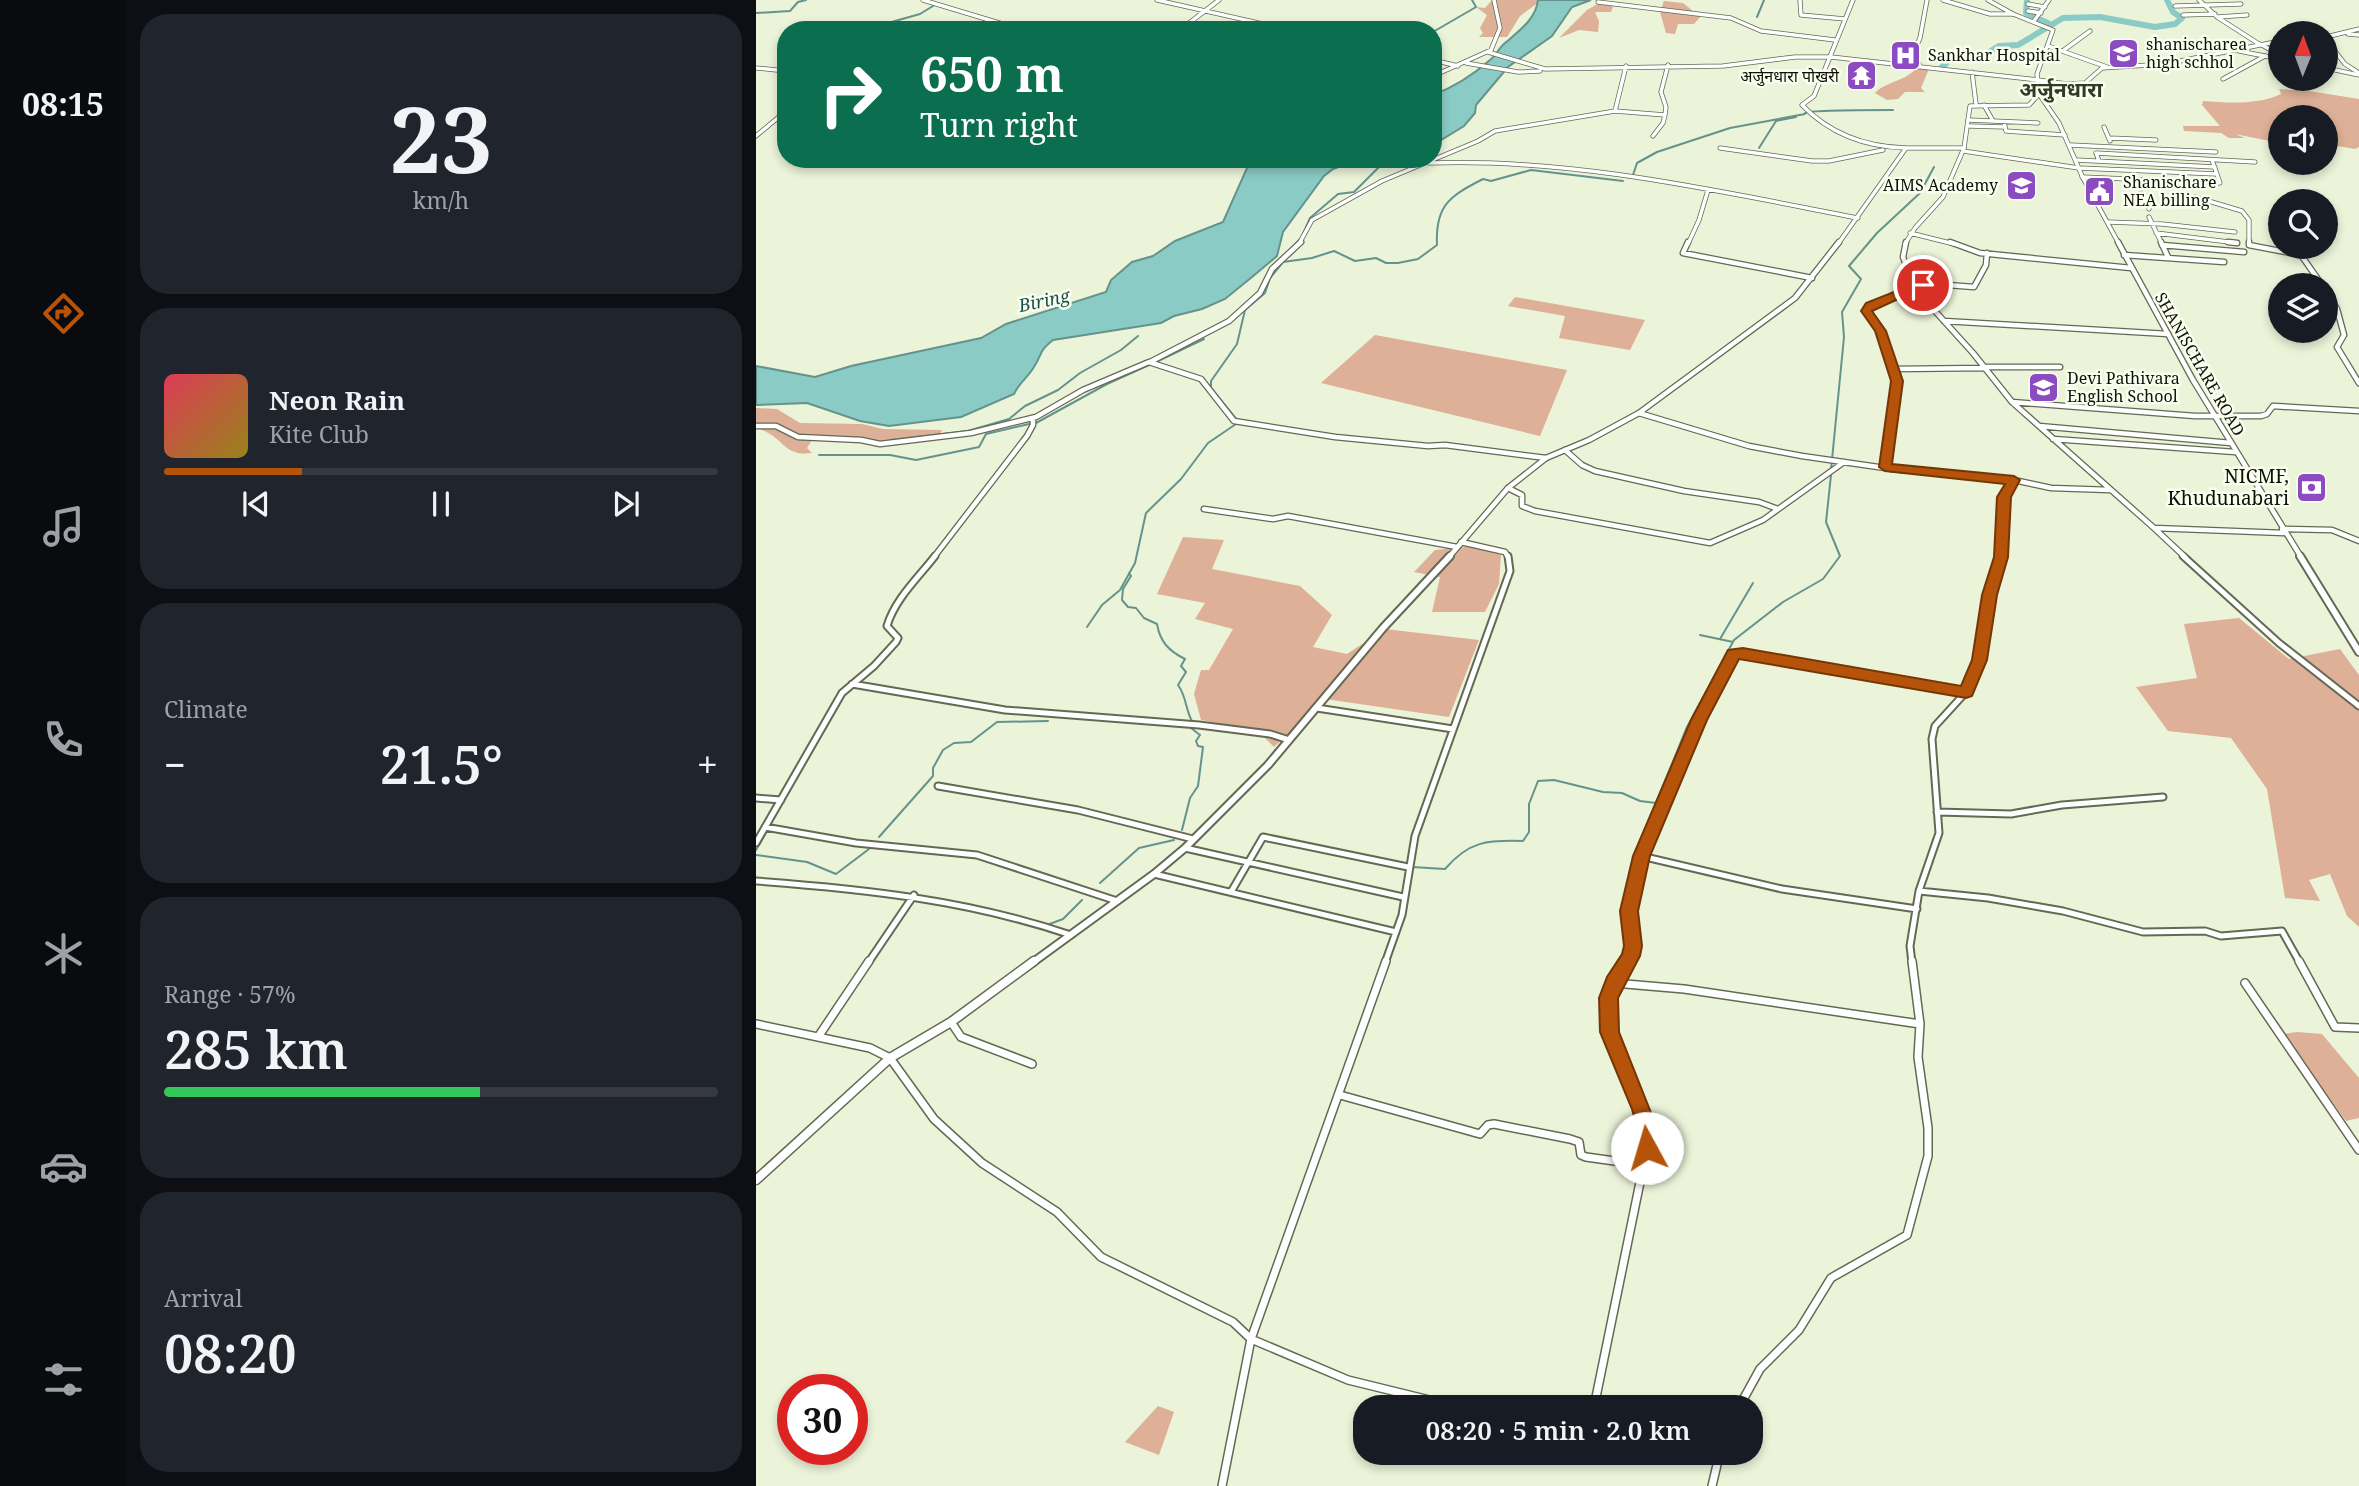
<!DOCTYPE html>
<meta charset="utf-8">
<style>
:root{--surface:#171b24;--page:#20242c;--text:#f1f3f6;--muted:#9ea1a6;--line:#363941;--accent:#b45309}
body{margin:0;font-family:"Noto Serif","Noto Sans Devanagari",serif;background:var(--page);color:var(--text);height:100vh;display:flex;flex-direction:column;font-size:26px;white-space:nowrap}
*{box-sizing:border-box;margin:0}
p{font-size:23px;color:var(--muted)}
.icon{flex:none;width:38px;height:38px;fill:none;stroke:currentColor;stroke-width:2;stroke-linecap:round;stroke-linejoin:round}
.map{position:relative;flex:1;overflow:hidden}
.details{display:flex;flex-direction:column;gap:14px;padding:14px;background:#0d0f14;width:630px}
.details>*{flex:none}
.banner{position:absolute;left:21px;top:21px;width:665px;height:147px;border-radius:28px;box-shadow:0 4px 10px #0003;background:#0b6e4f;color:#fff;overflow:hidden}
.needle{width:46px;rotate:1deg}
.tools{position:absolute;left:1512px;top:21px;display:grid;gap:14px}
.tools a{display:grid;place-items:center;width:70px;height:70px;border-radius:50%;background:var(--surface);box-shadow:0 4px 10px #0003;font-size:35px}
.speed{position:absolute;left:21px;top:1374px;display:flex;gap:14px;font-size:35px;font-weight:700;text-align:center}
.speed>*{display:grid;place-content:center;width:91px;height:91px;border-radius:50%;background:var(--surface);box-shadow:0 4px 10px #0003;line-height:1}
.speed .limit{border:10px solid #d22;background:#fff;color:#111}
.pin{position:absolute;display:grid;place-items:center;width:60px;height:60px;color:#fff;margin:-30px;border:4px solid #fff;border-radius:50%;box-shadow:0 2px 7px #0007}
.me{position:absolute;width:77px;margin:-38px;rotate:354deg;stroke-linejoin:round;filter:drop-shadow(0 0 5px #0008)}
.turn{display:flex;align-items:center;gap:24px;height:147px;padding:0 28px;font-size:32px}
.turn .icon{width:91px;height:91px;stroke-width:2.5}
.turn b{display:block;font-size:49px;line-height:60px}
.big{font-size:52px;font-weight:600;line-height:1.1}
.details .widget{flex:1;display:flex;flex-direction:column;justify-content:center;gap:10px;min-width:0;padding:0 24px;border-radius:28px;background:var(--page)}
.details .dial{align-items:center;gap:0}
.dial b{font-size:91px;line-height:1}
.song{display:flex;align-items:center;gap:21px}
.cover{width:84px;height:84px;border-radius:10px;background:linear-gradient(135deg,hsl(350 70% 55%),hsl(50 70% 35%))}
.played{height:7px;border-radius:4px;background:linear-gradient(90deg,var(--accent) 25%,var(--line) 25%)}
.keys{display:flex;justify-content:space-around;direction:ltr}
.heat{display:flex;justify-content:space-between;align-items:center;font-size:38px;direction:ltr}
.charge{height:10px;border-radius:5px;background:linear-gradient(90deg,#34c759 57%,var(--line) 0)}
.trip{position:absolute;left:597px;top:1395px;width:410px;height:70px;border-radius:28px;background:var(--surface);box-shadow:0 4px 10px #0003;font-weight:600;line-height:70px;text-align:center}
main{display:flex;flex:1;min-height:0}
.tabs{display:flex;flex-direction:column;width:126px;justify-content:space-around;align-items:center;background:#090b0e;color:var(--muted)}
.tabs .icon{width:49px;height:49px}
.tabs .on{color:var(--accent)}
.tabs b{font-size:32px;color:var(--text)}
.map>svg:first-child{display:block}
</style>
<main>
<nav class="tabs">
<b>08:15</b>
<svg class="icon on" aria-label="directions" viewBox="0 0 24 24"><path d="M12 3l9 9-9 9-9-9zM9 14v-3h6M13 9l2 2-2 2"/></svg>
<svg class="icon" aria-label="music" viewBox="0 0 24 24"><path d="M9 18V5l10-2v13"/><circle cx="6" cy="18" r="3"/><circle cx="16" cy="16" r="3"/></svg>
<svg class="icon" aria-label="phone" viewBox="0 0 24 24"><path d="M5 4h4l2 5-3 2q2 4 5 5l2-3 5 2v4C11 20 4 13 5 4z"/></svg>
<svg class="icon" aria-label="climate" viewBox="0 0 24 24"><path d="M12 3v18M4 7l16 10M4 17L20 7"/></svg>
<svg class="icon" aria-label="car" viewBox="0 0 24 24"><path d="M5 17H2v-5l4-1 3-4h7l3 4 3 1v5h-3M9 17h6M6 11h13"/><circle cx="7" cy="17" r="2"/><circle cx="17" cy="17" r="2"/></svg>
<svg class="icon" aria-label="filters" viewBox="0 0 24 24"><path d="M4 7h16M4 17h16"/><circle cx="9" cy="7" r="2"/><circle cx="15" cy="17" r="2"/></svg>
</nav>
<section class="details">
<div class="widget dial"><b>23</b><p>km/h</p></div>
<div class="widget">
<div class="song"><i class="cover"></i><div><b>Neon Rain</b><p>Kite Club</p></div></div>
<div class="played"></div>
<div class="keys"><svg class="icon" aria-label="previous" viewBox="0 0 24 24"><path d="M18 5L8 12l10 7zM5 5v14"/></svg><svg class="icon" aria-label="pause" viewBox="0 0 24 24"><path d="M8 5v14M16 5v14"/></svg><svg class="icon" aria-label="next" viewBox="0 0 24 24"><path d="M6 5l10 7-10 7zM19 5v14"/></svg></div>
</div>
<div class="widget"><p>Climate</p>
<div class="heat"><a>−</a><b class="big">21.5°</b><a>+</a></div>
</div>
<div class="widget"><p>Range · 57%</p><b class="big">285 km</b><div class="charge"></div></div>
<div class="widget"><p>Arrival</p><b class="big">08:20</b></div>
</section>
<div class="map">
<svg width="1603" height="1486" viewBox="0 0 1603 1486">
<rect width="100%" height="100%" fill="#ebf3d9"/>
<path fill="#ddb097" d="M736,0H786L764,16L751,37H723L727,33L724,28L731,15L720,7L729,8Z
M847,1L857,7L855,12H839L843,21L842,32L823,30L803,38L831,10Z
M908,1L927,3L937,11L935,13L945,16L938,24H922L919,34L910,33L904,12Z
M1162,67L1173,69L1165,88L1169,92H1149L1142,99L1131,100L1119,93C1130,81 1147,83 1162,67Z
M1523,89L1553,91L1603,99V147L1599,149L1570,144V117H1524V143L1479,134L1489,138H1473L1465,133L1428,131L1427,126H1464L1446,105L1447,101C1472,103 1502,105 1525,94Z
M759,297L889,320L874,350L803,338L809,316L752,306Z
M619,335L811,370L784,436L565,383Z
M0,408L21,409L44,423L106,424L127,429L186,430L184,435L123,443L100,438L56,440L51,448L56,453C26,457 28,435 0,428Z
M427,537L468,540L456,569L544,586L576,615L557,647L591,654L629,629L723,640L693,717L569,699L518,747L502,731L445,720L438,694L445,670H453L477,629L439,619L449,603L401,594Z
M714,546L745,555L743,584L729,612H676L684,577L658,572L679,550Z
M1483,618L1533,659L1584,649L1603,675V927L1591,916L1574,874L1553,880L1564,901L1529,898L1511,789L1475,738L1412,731L1380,687L1441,678L1428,624Z
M1541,1032L1566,1034L1603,1078V1118L1590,1121L1527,1034Z
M402,1406L418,1412L403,1455L369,1442Z"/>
<path fill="#8acbc5" stroke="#65938c" stroke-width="2" d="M782,0H835L816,7L796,36L752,67L720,105L719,113L708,126L677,145V95C698,87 717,75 734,60C740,55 743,48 749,43C763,31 780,19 782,0Z
M495,159H605L577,169L568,176L527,232L521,256L496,277L469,299L446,309L418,316L405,323L297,340C282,352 287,353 278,367C272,377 263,383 258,394L205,417L133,426L104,421L51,403L0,405V366L59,377L95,366L225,338L250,324L350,292L355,280L376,262L397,256L419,241L467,222Z"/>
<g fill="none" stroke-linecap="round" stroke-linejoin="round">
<path stroke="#65938c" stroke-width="2" d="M0,13L34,11L42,2L50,0
M1001,17L1008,0
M107,30L164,14L177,6
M677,32L720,7L716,0
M1049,113C1054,110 1125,110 1137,110
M1003,148L1020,121L1040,117
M877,175L881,163L901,152L974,128L1049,114
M547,234L554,218L582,194L598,192L631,159
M532,252L545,238
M400,362L448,339
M481,420L455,388V381L481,344L489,310L509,293L514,278L527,262L556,258L578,251L599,261L620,258L630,263H642L662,259L681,245C679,205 694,196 727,179L735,181L775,170L867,181
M280,423L351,384L393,365
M134,440L212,431L253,419L269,406L302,390L324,373L365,350L382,336
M63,455H134L160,460L223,447L230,434L273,424
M1075,470L1088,337L1086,312L1105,279L1093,266L1121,233L1164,193L1178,167
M373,573L375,576L367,589L366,600L372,607L380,608L388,618L401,624C404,642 413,651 429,659L425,666L430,672L422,685C431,697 429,710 437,723
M331,627L346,605L364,590L379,563L390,513L425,479L452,443L480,424
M944,635L977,642
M964,639L997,583
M426,830L434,798L442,786L447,747L442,746L440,741L444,735L435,728
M123,837L177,776V768L187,750L198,743L215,742L241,722L292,721
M0,850L11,831
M0,855L51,862L80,874L113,849
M656,867L689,869C713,841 731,840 767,841L773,832V804L782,781L798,780L847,792L866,793L884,801L900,803L931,727L978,640L1027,602L1067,579L1084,556L1070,522L1075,475
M344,883L383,848L418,840
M291,925L307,919L326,900"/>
<path stroke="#8acbc5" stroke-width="6" d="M1271,0L1270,13L1292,23
M1186,67L1197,57L1222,59L1243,46L1262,45L1307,18L1344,17L1399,27L1419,24L1426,18L1417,12L1411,0"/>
<defs>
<path id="minor-far3" d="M167,0L250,25L254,30
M401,0L534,30
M1044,0L1045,15L1089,19
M1097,0L1058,96L1046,105C1074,134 1111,147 1150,148
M1187,0L1234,14H1257
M1443,0L1461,17L1503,44
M842,2L975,18L1005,31L1079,40
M1272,4L1289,7
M1419,6L1485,4
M1272,11L1285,13
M1427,15L1459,14
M1462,17L1491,15
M1278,21L1293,0
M424,30L463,0
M1592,34L1603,35
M1570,40L1589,64L1603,73
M1504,44L1515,50
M1292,46L1351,67
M1308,50L1334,31
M732,52L789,69L967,66L1039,57H1075L1282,80
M677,60L702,66
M710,63L762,72L784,71
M1164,66L1157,54L1164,38L1171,0
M0,68L30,71
M1216,72L1220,104
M677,76L735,50L744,28L738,0
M1467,79L1509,56
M1228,105L1237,121
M859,111L870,66
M1212,120L1282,123
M1248,122L1250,131L1309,135
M1213,126L1249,127
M1348,127L1354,141
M0,136L30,111
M897,136L907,123L909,115
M1353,138L1400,140
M1314,145L1460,152
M964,148L1056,161H1073L1127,150
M1207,151L1323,168L1461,174
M1320,160L1459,167
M1343,161L1340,153L1499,162
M673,163C817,158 961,191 1102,218
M1326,177L1464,183L1456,160
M1385,193L1393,209
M1439,197L1486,211L1493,220V244
M1393,217L1406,244
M1352,222L1406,224L1479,232
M1154,233L1198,244
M1400,233L1481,243
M543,244L556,220L626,181L722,141L739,131L859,111L909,115L910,107L905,92L912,65
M932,244L943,220L952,190
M1149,244L1159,228L1187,197L1208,148"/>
<path id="minor-far2" d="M932,242L927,253L1056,278
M1150,242L1147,257L1159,289L1217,353L1256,402L1398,528
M1194,242L1224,253L1375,268
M1405,242L1412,257
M1472,242L1481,243
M1493,242V245L1545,255L1566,285
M1406,245L1488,252
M1368,255L1468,262
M1157,287L1178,284L1218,287L1230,265L1231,253
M1570,290L1581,309L1588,335L1581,347L1603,383
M1188,321L1412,334
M394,362L473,321L504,293L516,269L545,242
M1229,367H1304
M1138,369L1229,368
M1256,402L1439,416H1505L1511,414L1517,406L1603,411
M883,413L993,446L1046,456L1136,469L1258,480L1295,488L1354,490
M0,426H20L42,437L105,440L124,444L215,433L280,417L327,390L393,362L445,379L478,421L579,437L672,446L689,445L790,458
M1283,426L1475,443
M1297,439L1479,452
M809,450L826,465L839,471L928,491L1003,502L1022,509
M1129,467L1141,381L1125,331L1111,311L1114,306L1159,289
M752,488L766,495V506L779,511L954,543L1007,520L1088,462
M448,509L517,519L532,516L701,547
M1526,529L1576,530L1603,541
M705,542L749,552L752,557
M178,557L271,436L277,425V418
M1245,557L1248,497L1258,480
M1429,557L1398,528L1528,533"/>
<path id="minor-far1" d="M1427,556L1523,643L1603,706
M96,684L249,710L443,725L514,734L533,740
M561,708L697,729
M182,786L322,810L437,839
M0,798L25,800
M1181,812L1255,814L1306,805L1407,797
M9,827L100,843L221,855L361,901
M0,843L86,693L118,666L140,642L142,638L131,626C139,599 162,578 179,556
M429,848L647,897
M885,856L1026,889L1161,909
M398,874L640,932
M0,881C108,889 212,900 315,935
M1163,891L1232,898L1307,911L1387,932L1449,931L1465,936L1526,931L1544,963
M475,892L507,837L652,867
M112,963L158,895
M629,963L646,915L659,836L754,571L752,556
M870,963L877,946L873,911L885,856L943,720L981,653L1210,692
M1156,963L1154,946L1163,891L1183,833L1176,739L1179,726L1210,692L1224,660L1234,595L1245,556"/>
<path id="minor" d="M630,961L495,1339L592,1380L702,1407
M1543,961L1579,1027L1603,1028
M858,983L928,989L1164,1024
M1489,983L1603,1150
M195,1022L205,1037L276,1064
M0,1024L114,1048L134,1058L178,1119L226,1163L301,1212L345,1257L477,1322L495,1339L466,1486
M62,1037L113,961
M584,1095L724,1134L732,1125L738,1124L814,1139L823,1142L825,1155L830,1157L887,1165
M838,1407L891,1148V1128L886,1109L854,1032L852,998L871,961
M983,1407L1004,1369L1043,1330L1075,1278L1151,1235L1172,1156V1128L1162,1057L1164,1024L1156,961
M956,1486L964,1452"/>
<path id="tertiary-far3" d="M1232,0L1257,14L1297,30L1281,74L1283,94L1303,123L1327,178L1363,244
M1570,37L1603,29
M1483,51L1524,59
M1570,68L1603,75
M1282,80L1311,84L1329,83L1346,68L1409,64L1524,41
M1082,244L1150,148H1208L1214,106L1273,105L1283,94"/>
<path id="tertiary-far2" d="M1362,242L1437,380L1545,557
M693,557L752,488L790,458L833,440L883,413L1039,298L1083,242"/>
<path id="tertiary-far1" d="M1544,556L1603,652
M276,963L398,874L429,848L512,765L627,628L694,556"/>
<path id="tertiary" d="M0,1180L134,1058L195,1022L278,961"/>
</defs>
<use href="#minor-far3" stroke="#636953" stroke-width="5"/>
<use href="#minor-far2" stroke="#636953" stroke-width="7"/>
<use href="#minor-far1" stroke="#636953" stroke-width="9"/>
<use href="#minor" stroke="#636953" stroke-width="10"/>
<use href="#tertiary-far3" stroke="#636953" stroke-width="5"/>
<use href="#tertiary-far2" stroke="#636953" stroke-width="7"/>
<use href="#tertiary-far1" stroke="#636953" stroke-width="10"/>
<use href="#tertiary" stroke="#636953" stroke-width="11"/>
<use href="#minor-far3" stroke="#fff" stroke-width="3.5"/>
<use href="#minor-far2" stroke="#fff" stroke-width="4.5"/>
<use href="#minor-far1" stroke="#fff" stroke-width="5"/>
<use href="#minor" stroke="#fff" stroke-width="7"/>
<use href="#tertiary-far3" stroke="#fff" stroke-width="3.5"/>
<use href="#tertiary-far2" stroke="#fff" stroke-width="4.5"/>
<use href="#tertiary-far1" stroke="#fff" stroke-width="6"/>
<use href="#tertiary" stroke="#fff" stroke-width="8"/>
</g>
<path fill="#b45309" stroke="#753606" stroke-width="2" d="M1163,282L1173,285L1116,311L1130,331L1147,381L1136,464L1258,476L1264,480L1255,497L1252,557L1241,595L1231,660L1216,696L1210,698L983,659L951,720L894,856L882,911L886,946L884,956L862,998L863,1032L901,1128L898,1155L891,1158L883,1155L881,1148V1128L876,1109L844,1032L843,998L851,977L866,954L868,946L864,911L877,856L935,720L972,650L987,648L1205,686L1216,660L1226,595L1238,557L1241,497L1249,484L1129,471L1123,467L1135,381L1119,331L1105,311L1110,303Z"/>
<defs>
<symbol id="school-square" viewBox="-11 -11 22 22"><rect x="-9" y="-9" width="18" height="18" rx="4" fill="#8c4cc1" stroke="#fafeef"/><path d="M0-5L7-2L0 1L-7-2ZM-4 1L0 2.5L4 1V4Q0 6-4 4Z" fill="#fff"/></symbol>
<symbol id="hospital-square" viewBox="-11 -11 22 22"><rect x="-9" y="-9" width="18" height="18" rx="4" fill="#8c4cc1" stroke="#fafeef"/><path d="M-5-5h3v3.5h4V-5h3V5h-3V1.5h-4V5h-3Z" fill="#fff"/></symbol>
<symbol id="temple-square" viewBox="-11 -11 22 22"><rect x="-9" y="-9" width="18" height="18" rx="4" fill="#8c4cc1" stroke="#fafeef"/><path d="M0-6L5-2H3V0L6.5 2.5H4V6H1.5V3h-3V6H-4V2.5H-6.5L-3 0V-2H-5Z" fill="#fff"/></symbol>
<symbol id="civic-square" viewBox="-11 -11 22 22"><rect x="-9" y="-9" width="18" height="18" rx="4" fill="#8c4cc1" stroke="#fafeef"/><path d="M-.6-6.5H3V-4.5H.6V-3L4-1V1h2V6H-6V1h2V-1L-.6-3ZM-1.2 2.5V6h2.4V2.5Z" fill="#fff"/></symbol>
<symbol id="bank-square" viewBox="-11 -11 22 22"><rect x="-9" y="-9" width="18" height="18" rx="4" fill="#8c4cc1" stroke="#fafeef"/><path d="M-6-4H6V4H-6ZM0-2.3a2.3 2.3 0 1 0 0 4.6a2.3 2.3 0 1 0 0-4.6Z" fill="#fff"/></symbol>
</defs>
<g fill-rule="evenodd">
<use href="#school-square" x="1350" y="36" width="35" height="35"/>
<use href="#hospital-square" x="1132" y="38" width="35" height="35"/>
<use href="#temple-square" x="1088" y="58" width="35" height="35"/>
<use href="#school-square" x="1248" y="168" width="35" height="35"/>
<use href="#civic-square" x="1326" y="174" width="35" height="35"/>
<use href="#school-square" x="1270" y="370" width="35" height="35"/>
<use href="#bank-square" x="1538" y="470" width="35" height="35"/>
</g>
<g text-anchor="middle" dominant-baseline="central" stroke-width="5" stroke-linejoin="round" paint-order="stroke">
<g font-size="16" fill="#0f1108" stroke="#fafeef" text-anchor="start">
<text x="1390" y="44">shanischarea<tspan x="1390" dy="18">high schhol</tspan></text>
<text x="1172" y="55">Sankhar Hospital</text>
<text x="1083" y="76" text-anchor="end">अर्जुनधारा पोखरी</text>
<text x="1367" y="182">Shanischare<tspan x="1367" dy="18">NEA billing</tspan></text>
<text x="1242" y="185" text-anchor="end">AIMS Academy</text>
<text x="1311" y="378">Devi Pathivara<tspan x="1311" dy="18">English School</tspan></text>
</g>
<g font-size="16" fill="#0f1108" stroke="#fafeef">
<text transform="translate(1444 364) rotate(60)">SHANISCHARE ROAD</text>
</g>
<g font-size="18" font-style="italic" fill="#18504d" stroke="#fafeef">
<text transform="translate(288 300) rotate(-12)">Biring</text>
</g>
<g font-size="19" fill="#0f1108" stroke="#fafeef" text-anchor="end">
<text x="1533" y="476">NICMF,<tspan x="1533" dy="22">Khudunabari</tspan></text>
</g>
<g font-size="21" font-weight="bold" fill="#343925" stroke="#fafeef">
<text x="1305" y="89">अर्जुनधारा</text>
</g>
</g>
</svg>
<div class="tools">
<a><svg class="needle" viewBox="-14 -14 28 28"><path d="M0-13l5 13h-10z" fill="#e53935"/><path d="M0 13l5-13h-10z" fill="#9ea1a6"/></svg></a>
<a><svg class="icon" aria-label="sound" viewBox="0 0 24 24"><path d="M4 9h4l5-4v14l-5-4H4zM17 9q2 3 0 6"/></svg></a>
<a><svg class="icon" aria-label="search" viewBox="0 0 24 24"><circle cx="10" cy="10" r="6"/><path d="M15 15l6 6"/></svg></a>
<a><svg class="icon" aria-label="layers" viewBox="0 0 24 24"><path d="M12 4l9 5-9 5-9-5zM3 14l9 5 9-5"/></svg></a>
</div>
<div class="speed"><div class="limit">30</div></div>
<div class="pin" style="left:1167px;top:285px;background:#d93025"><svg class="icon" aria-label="arrive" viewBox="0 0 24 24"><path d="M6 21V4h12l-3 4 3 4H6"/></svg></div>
<svg class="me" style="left:891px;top:1148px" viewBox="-20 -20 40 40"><circle r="19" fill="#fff"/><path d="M0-13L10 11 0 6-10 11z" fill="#b45309"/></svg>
<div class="trip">08:20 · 5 min · 2.0 km</div>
<div class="banner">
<div class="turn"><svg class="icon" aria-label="right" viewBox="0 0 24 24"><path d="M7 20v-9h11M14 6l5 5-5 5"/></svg><div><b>650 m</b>Turn right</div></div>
</div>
</div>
</main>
